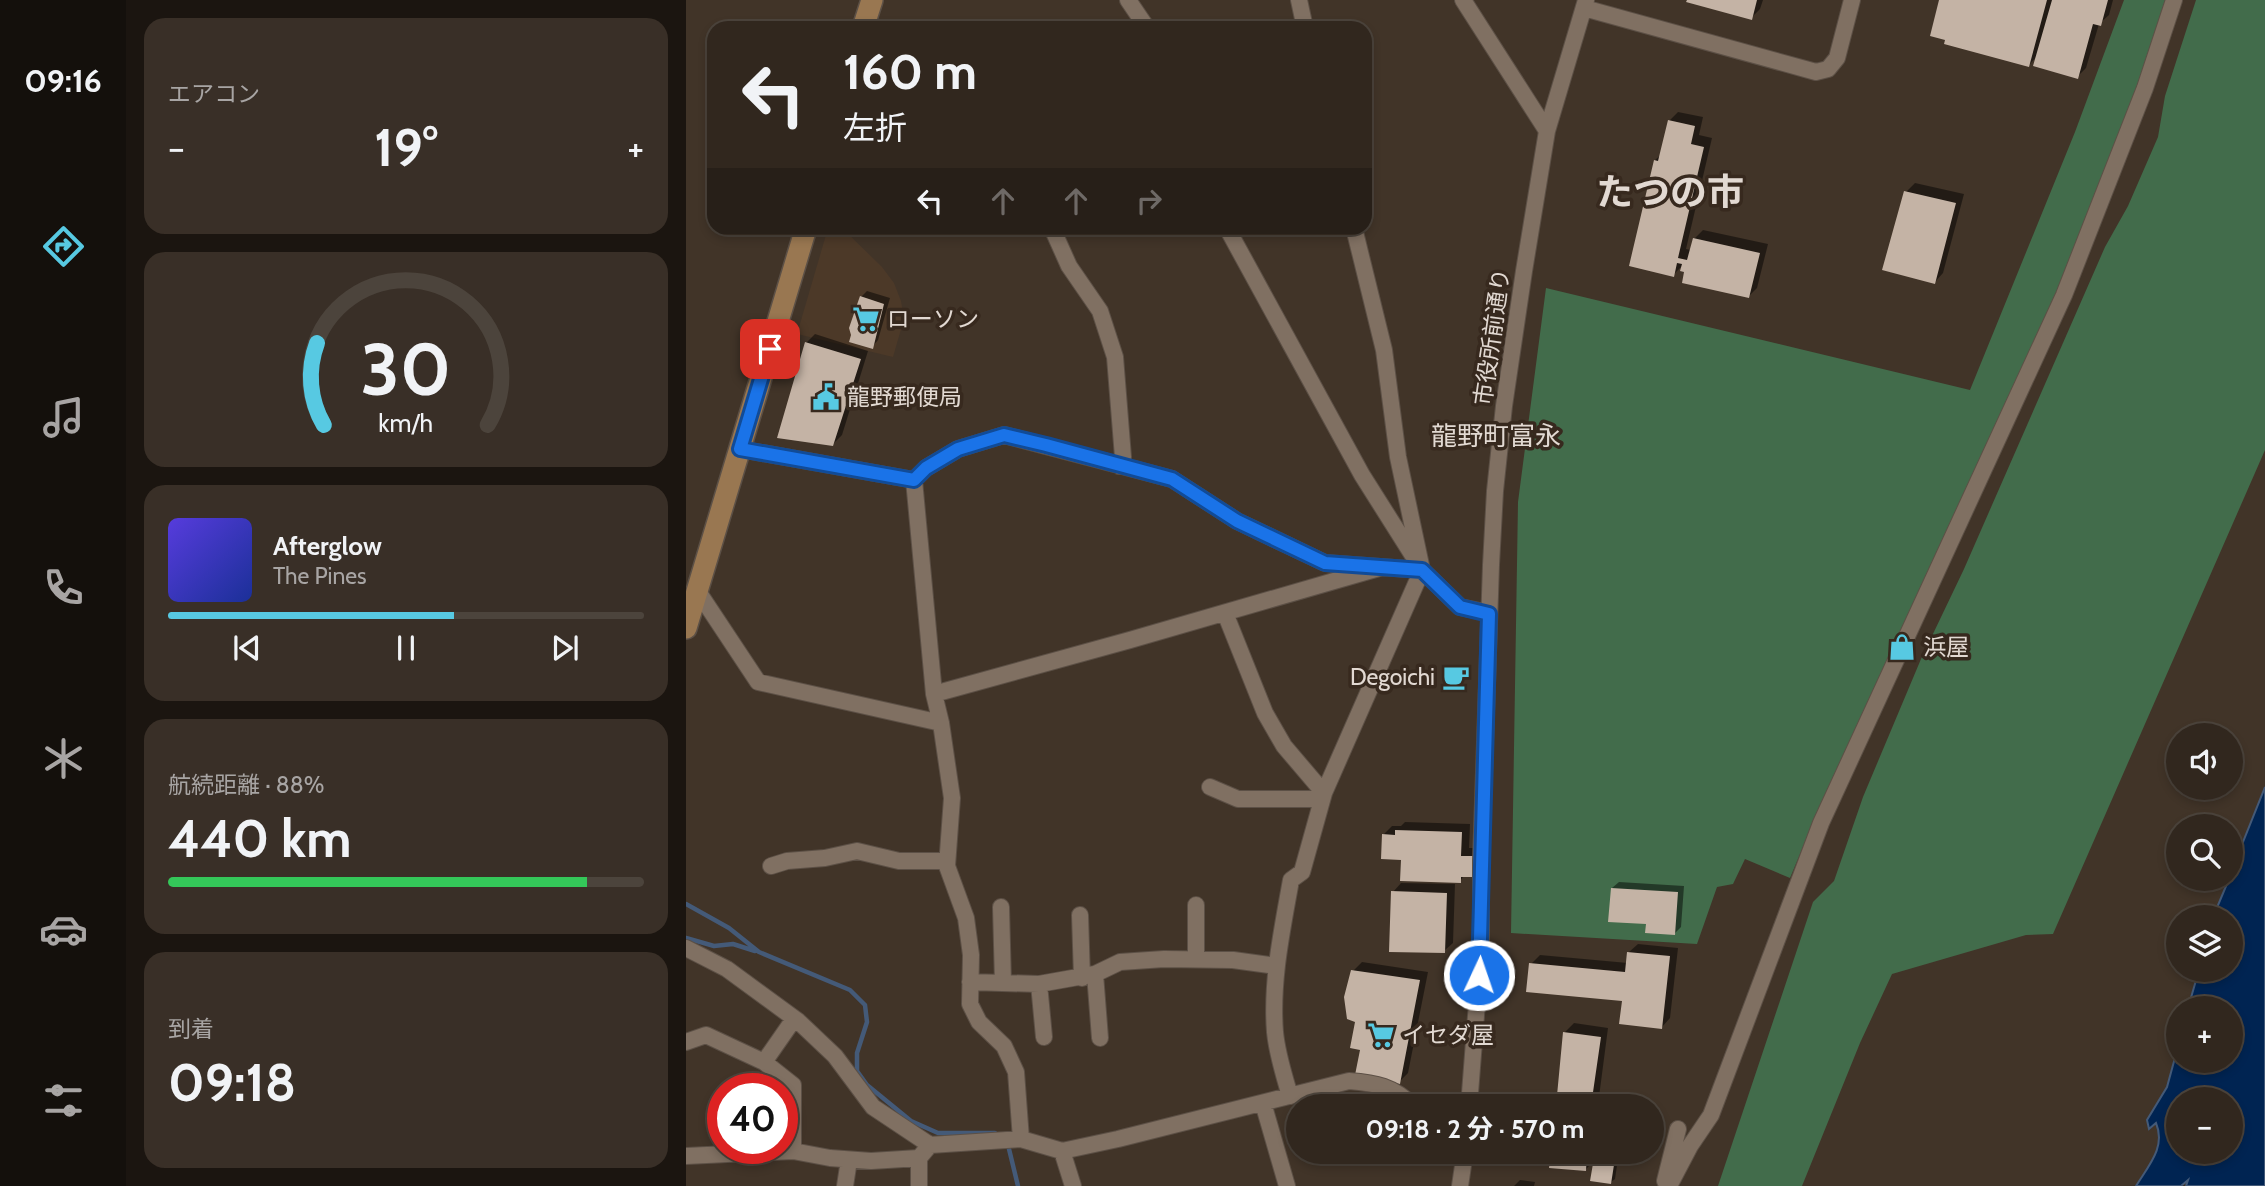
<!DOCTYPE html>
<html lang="ja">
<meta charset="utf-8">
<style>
:root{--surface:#31271e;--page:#392f27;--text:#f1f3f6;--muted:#a8a5a4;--line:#4c443c;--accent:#57c9e2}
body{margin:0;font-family:Cabin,"Noto Sans JP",sans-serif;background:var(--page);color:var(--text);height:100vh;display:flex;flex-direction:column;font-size:26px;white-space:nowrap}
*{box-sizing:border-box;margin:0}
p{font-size:23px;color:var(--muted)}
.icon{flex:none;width:38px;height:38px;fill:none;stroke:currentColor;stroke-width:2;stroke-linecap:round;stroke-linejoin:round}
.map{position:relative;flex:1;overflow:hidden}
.drawer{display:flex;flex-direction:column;gap:18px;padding:18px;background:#1b1510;width:560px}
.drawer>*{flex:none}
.guide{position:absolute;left:21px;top:21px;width:665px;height:214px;border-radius:21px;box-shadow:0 4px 10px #0003,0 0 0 2px var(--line);background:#31271e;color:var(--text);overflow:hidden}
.fabs{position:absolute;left:1480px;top:723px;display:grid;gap:14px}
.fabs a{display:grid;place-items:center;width:77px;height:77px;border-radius:50%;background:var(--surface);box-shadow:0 4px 10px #0003,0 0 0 2px var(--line);font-size:35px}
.speed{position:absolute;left:21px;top:1073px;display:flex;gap:14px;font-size:35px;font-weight:700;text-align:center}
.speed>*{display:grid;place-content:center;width:91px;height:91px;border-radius:50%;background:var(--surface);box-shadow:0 4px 10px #0003,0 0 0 2px var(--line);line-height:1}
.speed .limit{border:10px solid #d22;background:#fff;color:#111}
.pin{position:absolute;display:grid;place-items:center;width:60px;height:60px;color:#fff;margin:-30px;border-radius:14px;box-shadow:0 4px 10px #0006}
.me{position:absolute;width:77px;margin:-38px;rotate:3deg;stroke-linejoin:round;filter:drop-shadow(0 0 5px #0008)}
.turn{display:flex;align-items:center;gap:24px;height:147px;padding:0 21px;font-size:32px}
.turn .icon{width:91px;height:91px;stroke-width:2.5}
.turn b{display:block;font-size:49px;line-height:60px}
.lanes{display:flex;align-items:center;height:66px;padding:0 21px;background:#0003;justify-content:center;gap:35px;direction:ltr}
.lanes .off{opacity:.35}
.big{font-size:52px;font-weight:700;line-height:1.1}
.drawer .widget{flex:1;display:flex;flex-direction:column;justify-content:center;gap:10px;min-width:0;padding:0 24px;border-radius:21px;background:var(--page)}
.drawer .dial{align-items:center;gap:0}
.dial svg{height:182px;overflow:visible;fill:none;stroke:var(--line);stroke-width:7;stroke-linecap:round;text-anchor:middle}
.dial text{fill:var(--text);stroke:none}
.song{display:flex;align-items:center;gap:21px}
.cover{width:84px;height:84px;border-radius:10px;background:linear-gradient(135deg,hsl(250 70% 55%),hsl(230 70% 35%))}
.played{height:7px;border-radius:4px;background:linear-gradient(90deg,var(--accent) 60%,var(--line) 60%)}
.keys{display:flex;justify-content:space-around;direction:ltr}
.heat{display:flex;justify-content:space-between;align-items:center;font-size:38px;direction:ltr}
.charge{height:10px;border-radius:5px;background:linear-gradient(90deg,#34c759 88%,var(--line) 0)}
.trip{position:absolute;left:600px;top:1094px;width:378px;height:70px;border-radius:35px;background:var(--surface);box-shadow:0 4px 10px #0003,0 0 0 2px var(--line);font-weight:700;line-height:70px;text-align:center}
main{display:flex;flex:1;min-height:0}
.menu{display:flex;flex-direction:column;width:126px;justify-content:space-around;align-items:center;background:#14100c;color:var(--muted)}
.menu .icon{width:49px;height:49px}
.menu .selected{color:var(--accent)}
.menu b{font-size:32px;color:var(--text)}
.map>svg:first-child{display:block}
</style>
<main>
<nav class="menu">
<b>09:16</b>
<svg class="icon selected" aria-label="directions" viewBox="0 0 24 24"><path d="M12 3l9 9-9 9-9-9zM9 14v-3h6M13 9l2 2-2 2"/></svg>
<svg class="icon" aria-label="music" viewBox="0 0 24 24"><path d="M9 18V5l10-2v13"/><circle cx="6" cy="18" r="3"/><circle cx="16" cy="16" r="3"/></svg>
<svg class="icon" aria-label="phone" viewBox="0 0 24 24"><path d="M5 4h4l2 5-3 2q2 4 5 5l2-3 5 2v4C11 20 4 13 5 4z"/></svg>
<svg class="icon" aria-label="climate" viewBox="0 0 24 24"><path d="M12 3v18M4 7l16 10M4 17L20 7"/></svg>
<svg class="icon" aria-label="car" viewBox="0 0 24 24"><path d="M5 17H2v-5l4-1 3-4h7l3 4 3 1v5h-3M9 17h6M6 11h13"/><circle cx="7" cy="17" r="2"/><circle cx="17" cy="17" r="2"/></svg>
<svg class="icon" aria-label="filters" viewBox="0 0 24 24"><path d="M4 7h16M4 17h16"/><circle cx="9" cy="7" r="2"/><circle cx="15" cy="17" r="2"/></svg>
</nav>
<section class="drawer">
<div class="widget"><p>エアコン</p>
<div class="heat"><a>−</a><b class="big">19°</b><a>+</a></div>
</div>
<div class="widget dial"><svg viewBox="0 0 100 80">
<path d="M14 69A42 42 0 1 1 86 69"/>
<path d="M14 69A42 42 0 0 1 11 33" stroke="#57c9e2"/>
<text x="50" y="56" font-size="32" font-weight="700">30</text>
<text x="50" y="72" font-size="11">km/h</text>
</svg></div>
<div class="widget">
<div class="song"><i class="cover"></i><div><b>Afterglow</b><p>The Pines</p></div></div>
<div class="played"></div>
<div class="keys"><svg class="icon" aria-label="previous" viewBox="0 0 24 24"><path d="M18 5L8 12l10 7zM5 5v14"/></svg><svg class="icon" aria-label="pause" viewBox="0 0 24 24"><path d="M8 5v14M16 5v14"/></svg><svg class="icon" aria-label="next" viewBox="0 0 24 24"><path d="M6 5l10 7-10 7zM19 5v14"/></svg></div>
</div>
<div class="widget"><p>航続距離 · 88%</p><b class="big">440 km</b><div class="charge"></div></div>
<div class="widget"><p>到着</p><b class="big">09:18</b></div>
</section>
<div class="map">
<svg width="1579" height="1186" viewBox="0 0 1579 1186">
<rect width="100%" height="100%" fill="#413428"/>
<path fill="#4c3928" d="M142,228H156L196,267L208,283L215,301L218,319L207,357L111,334Z"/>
<path fill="#426c4b" d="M1438,0H1482L1432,142L1366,304L1317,415L1248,558L1127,823L1104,878L1059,859L1047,884L1031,887L1011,944L825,933L832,502L860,288L1284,390L1389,132Z
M1510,0H1579V450L1367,934L1340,935L1206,974L1174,1043L1116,1186H1032L1127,902L1148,881L1177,797L1235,659L1278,569L1419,247L1442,206L1472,137L1479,96Z"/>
<path fill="#002452" stroke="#445a78" stroke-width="2" fill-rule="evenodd" d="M1579,787V1186H1500L1502,1180L1495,1186H1450C1463,1165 1480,1147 1470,1123L1463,1129L1461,1120L1481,1087L1493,1043V1060H1545V1008H1502L1513,970H1545V917H1527L1543,879L1545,878V872ZM1545,1099V1152H1493V1099Z"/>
<path fill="#0007" d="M1002,0H1077L1074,9L1065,18Z
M1255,0H1427L1423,15L1413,24L1400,68L1391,77L1352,55L1343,65Z
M992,112L1017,117L1013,135L1026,138L1000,249L1005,250L1008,239L1017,230L1082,244L1071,288L1063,296L1000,271L998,264L987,275L969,160L975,155L983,121Z
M1229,183L1278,194L1257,273L1249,282L1220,192Z
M181,291L204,298L192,340L186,347L175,297Z
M129,334L182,351L156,435L147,444L120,343Z
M719,822L784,824L783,848H798L774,881L717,858L697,835L706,826H715Z
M933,882L998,886L995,927L989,933L962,922L926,888Z
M715,883L769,884L767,943L758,951L707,892Z
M952,944L992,948L984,1018L976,1027L937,1000L845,964L854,955L942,963L943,952Z
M676,962L742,972L722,1073L713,1082L676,1049L667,971Z
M888,1023L922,1028L913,1097L945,1102L944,1106H871L879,1032Z
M867,1152H933L929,1179L925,1182L909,1160L899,1170L865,1166Z
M834,1180L849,1182L848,1186H828Z"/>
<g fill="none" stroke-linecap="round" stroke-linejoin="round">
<path stroke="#445a78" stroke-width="4.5" d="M0,904L43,928L73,952L164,990L179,1005L181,1022L171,1053V1071L181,1085L225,1121L252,1133H309
M0,938L28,946L47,944L69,951
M323,1149L332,1186"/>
</g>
<path fill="#c4b3a5" d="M1001,0H1071L1066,20L1000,2Z
M1253,0H1361L1343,67L1258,44L1259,40L1244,36Z
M1366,0H1422L1415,26L1407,24L1392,79L1347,66Z
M982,120L1009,126L1005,144L1018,147L992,258L1001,260L1007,238L1074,253L1063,298L996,283L998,272L994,271L996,264L991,263L988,277L943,266L968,160L972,161Z
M1218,191L1270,203L1249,284L1196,270Z
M174,296L198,304L187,349L163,342L165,335L163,328Z
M119,342L175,359L147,446L91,438Z
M709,830L776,832L775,856H790L789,877H775V883L714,881L715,860L695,859L696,834L709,835Z
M925,888L992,892L989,935L959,933L960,924L922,922Z
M705,891L761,893L759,953L703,952Z
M941,952L984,956L976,1029L933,1024L936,1001L840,992L843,963L939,972Z
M665,970L734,980L714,1084L669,1075L674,1050L664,1048L669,1022L661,1019L658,997Z
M877,1032L915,1037L905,1106H870Z
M865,1152H901L900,1171L863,1168Z
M909,1152H930L925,1184L904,1181Z"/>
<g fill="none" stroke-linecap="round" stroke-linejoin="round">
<defs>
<path id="minor" d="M442,0L461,28
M613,0L619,28
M777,0L861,131
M898,8L1130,72L1142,69L1151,58L1166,0
M366,228L383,266L414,311L429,357L437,457L433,466
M541,228L676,475L736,570L774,607L803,613
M54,449L228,480L240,468L272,449L318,435L486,479L551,521L639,563L736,570
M228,480L248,694
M11,590L72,682L255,723
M539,613L579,713L598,746L638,793
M524,787L552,799H636
M85,866L101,861L139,858L171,851L213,861H261
M510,905V958
M315,907L317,983
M394,915L396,978
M0,948L41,969L112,1021L149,1056L187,1107L244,1145L335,1139L376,1151L432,1139L663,1081C690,1083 707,1086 727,1106
M409,974L414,1038
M284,982L353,984L409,974L434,962L478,959L547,960L590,966
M353,984L358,1037
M0,1042L20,1035L78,1062L107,1085V1151
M78,1062L108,1019
M604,1096C598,1075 591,1054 589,1032C585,981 596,931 605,880L616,872L638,793L736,570L712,457L698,350L668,228
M577,1103L601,1186
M783,1106L795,951V861L805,565L809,491L818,406L838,271L861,131L900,0
M335,1139L330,1072L318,1046L293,1022L284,1004L285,955L280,918L261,866L266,798L255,723L248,694L444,640L693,568
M376,1151L387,1186
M0,1156L107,1151L144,1158L185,1161L233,1158L244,1145
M979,1181L992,1129
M159,1186L163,1160
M233,1186V1158
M774,1186L779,1152
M983,1186L1004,1146L1025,1115L1135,823L1378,295L1459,88L1488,0"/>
<path id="major" d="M177,28L186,0
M0,628L120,228"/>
</defs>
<use href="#minor" stroke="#5c5046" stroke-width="18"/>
<use href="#major" stroke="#5c5046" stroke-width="24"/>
<use href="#minor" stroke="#807062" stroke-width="16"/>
<use href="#major" stroke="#997751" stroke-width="21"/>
</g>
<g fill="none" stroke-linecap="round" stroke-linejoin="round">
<defs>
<path id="route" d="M84,349L54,449L228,480L240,468L272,449L318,435L360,445L486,479L551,521L639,563L736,570L774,607L803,614L793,975"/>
</defs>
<use href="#route" stroke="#114b97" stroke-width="18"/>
<use href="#route" stroke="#1a73e8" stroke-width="12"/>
</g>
<defs>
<symbol id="supermarket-bare" viewBox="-9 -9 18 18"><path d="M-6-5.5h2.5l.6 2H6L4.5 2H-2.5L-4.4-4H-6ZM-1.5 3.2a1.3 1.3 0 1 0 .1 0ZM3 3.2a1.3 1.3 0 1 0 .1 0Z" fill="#57c9e2" stroke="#37291e" stroke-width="2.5" paint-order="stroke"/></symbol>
<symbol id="civic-bare" viewBox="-9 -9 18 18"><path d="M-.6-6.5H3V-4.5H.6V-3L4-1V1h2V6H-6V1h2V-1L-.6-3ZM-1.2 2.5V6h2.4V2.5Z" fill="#57c9e2" stroke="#37291e" stroke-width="2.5" paint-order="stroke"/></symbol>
<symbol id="shop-bare" viewBox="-9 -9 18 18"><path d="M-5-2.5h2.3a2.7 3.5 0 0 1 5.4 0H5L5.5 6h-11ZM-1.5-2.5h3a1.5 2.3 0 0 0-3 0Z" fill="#57c9e2" stroke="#37291e" stroke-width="2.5" paint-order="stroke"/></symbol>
<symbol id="cafe-bare" viewBox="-9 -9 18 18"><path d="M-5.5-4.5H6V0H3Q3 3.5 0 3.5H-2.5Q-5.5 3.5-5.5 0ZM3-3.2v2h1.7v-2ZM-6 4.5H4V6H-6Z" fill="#57c9e2" stroke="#37291e" stroke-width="2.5" paint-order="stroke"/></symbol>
</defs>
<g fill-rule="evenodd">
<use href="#supermarket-bare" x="161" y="300" width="38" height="38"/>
<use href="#civic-bare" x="121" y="378" width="38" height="38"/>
<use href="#shop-bare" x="1197" y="628" width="38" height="38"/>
<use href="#cafe-bare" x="751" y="658" width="38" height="38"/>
<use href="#supermarket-bare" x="676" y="1016" width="38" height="38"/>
</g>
<g text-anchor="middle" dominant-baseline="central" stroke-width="7" stroke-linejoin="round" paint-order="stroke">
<g font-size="23" fill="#e2d9d2" stroke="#37291e" text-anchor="start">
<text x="201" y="319">ローソン</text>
<text x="161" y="397">龍野郵便局</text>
<text x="1237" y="647">浜屋</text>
<text x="749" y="677" text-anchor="end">Degoichi</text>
<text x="716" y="1035">イセダ屋</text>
</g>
<g font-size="23" fill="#e2d9d2" stroke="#37291e">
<text transform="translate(806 337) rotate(-82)">市役所前通り</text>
</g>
<g font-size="26" fill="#e2d9d2" stroke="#37291e">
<text x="810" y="436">龍野町富永</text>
</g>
<g font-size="37" font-weight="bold" fill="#e2d9d2" stroke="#37291e">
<text x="984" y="191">たつの市</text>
</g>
</g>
</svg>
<div class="fabs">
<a><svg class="icon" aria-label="sound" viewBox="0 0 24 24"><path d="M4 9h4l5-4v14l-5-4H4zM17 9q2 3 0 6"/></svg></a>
<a><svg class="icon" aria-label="search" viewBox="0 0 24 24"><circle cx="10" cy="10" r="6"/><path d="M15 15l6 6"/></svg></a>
<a><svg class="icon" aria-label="layers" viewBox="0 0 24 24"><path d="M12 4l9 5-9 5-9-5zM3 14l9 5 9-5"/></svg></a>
<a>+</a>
<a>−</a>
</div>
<div class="speed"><div class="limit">40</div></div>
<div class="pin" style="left:84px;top:349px;background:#d93025"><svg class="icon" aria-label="arrive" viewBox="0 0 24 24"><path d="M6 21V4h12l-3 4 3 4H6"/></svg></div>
<svg class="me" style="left:793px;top:975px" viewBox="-20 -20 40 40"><circle r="17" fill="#1a73e8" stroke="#fff" stroke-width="3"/><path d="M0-11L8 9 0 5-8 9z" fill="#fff"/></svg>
<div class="trip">09:18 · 2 分 · 570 m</div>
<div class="guide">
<div class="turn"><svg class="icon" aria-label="left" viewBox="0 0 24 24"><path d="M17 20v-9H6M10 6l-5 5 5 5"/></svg><div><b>160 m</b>左折</div></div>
<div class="lanes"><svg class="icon" aria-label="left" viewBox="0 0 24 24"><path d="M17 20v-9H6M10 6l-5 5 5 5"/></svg><svg class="icon off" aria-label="ahead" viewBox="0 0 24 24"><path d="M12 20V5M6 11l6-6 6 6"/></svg><svg class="icon off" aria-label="ahead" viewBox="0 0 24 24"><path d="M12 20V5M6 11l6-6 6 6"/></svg><svg class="icon off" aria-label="right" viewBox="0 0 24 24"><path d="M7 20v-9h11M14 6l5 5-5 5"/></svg></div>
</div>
</div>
</main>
